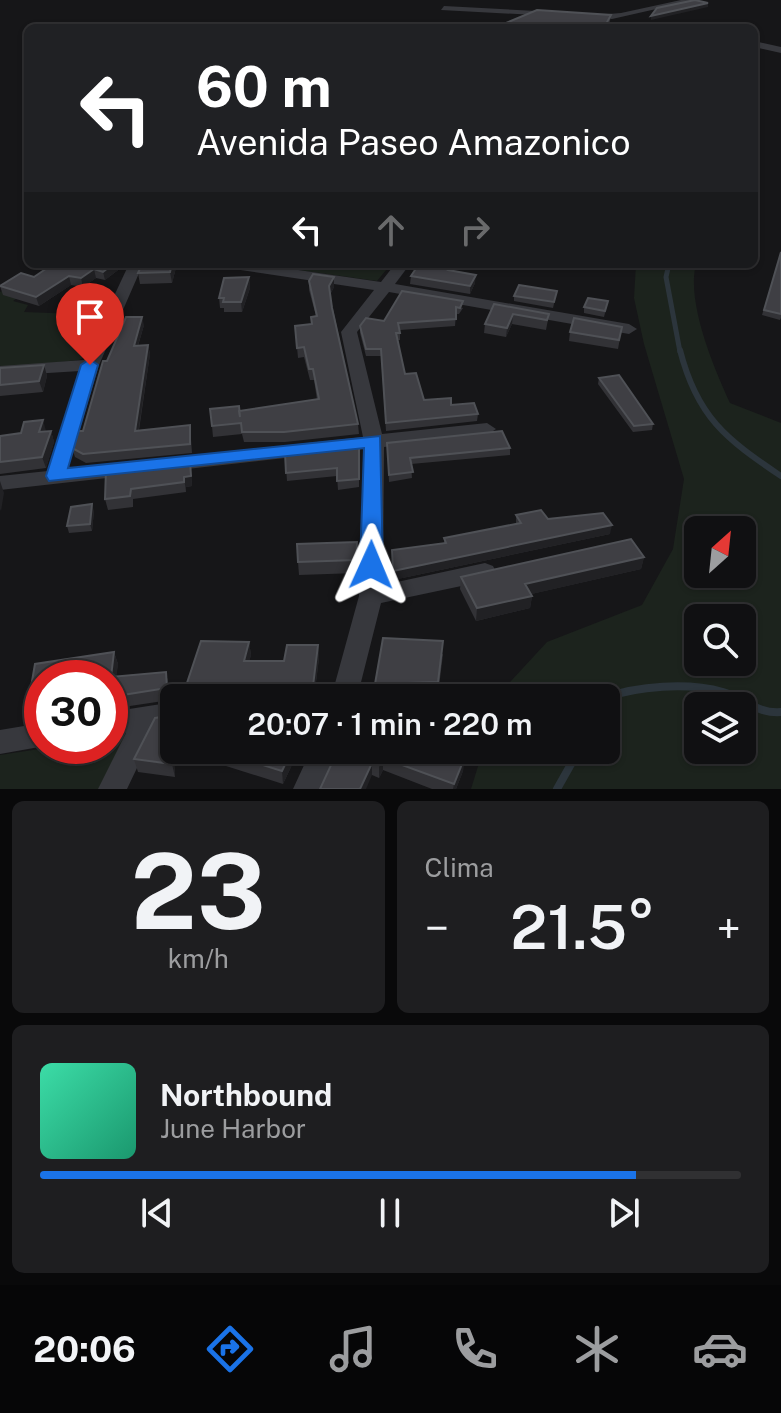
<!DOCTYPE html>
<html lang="es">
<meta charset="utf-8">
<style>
:root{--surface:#101012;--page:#1e1e20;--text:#f1f3f6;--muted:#9c9d9f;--line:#303032;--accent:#1a73e8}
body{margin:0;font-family:"Public Sans",sans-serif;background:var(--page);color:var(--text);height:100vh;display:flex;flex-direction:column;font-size:30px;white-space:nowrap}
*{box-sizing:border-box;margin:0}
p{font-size:26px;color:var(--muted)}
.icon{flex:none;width:44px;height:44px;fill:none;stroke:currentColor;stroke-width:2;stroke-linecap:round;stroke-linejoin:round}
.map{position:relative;height:789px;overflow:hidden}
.details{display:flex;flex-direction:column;gap:12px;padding:12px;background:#09090a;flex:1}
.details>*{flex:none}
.hud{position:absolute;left:24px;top:24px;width:734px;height:244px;border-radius:12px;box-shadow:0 2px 6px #0004,0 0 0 2px var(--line);background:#202124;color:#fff;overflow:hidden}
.needle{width:52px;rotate:27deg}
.fabs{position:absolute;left:684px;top:516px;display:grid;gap:16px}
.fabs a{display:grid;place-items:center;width:72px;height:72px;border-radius:12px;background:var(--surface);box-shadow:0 2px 6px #0004,0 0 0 2px var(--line);font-size:40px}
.speed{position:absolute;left:24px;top:660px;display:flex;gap:16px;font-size:40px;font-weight:700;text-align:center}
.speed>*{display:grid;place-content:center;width:104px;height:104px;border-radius:50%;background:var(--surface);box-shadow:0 2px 6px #0004,0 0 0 2px var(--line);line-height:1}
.speed .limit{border:12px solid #d22;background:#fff;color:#111}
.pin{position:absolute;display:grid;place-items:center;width:68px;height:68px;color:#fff;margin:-82px -34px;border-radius:50% 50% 50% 0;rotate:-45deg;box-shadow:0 0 8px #0007}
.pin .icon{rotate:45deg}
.me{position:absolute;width:88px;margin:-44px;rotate:1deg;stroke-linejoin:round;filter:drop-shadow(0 0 6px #0008)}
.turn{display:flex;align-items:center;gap:28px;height:168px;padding:0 40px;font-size:36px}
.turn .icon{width:104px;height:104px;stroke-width:2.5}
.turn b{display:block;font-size:56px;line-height:68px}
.lanes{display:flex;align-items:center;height:76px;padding:0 40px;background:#0003;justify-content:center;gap:40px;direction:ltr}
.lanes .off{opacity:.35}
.big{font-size:60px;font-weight:600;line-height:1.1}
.details .widget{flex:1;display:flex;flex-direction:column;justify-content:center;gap:12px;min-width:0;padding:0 28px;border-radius:12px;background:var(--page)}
.details .dial{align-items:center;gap:0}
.dial b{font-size:104px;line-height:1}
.song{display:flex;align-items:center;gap:24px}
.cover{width:96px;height:96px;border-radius:12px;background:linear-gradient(135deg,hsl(160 70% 55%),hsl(160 70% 35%))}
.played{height:8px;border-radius:4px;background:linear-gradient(90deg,var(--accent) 85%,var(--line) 85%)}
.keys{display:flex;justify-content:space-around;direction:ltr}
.heat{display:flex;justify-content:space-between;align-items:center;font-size:44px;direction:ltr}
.details .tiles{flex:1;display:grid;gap:12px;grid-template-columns:1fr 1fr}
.widget:last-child{grid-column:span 2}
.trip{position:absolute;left:160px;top:684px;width:460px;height:80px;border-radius:12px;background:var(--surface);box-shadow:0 2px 6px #0004,0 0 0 2px var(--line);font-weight:600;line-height:80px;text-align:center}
.dock{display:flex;height:128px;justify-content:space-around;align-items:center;background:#060607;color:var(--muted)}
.dock .icon{width:56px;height:56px}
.dock .current{color:var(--accent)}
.dock b{font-size:36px;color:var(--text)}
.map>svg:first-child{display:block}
</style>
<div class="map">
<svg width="781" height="789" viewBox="0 0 781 789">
<rect width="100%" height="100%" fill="#161618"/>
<path fill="#1c231d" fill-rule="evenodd" d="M256,264H391L377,281Z
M636,264H696C686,302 714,368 730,403L781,423V789H471L483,750H606V698H499L500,693L547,642L642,605L673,549L684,479L644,344L634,298ZM698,530H742V574H698ZM698,618H742V662H698ZM698,706H742V750H698Z
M17,281L34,286L13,301L28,305L24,312L103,315L87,356L79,360L0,368V292Z
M126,736L99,789H0V755L59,746H110V738Z"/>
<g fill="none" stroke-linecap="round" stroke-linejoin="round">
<path stroke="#2c353c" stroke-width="5" d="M669,264L666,277L680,352"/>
<path stroke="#2c353c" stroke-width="6" d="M680,350C697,417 726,439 781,476"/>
<path stroke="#2c353c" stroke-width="8" d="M604,698C637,686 688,682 723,692C744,698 757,714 781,712
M557,789L579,750"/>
<path fill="#37383d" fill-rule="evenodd" d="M681,0H696L612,19L584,16L621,13Z
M444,6L555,12L559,14L555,16L441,10Z
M754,41L781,47V53L754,47Z
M129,264H143L99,365L68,469L363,437L341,332L374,290L227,268L220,264H257L381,282L395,264H410L395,284L629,324L637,329L629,334L389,292L357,332L382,434L487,423L496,429L487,435L384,447L383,585L485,563L493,566L496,572L493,578L485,581L381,603L357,698H331L359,596L364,449L0,490V476L48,471L80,371L0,376V366L84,360Z
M174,702V726L156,728L127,789H98L126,733L110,736V712Z
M42,723V746H45L0,754V730Z
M311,750H339L321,789H293Z"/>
</g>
<path fill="#323236" d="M611,15L610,21L607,28H494Z
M781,252V318L780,320L762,315Z
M126,264L105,280L96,278L83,287L71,285L39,306L3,295L0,286L34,277Z
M177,264L172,283L140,284L138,273Z
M453,269L452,271L475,283L470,294L410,284L411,276Z
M249,277L250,288L242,312H224V308H220L219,298Z
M334,277V287L330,295L358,424L359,434L285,442H244L242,434L213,437L212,426L240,417L317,400L314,380H310L304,357L298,358L295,326L311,324V317L316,316L309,290V281Z
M402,291L463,308L459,314H456L455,326L400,330V340H397L405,374L424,400L451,405L478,414L477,421L386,431L381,356H366L360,333V326L384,321Z
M557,291L553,308L514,301V296Z
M608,301L604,317L584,313V307Z
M494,304L549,314L546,330L512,324L506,337L484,333L485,324Z
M144,325L138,346L148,345L150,354L139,430L190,425L192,453L86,463L75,457L72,448L83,431L107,361Z
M622,327L618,349L569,341L570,332Z
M44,365L47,376L43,392L0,396V368Z
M599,378L653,424L652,430L633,432L598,384Z
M51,431L54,442L46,468L0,474V436Z
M387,443L510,448V455L411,464L412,478L389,482Z
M359,445V487L338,490L337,476L287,481L285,453Z
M190,461L192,486L186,487V492L133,499V507L108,510L105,499Z
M94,511L92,531L69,533L67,526Z
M516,515L548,519L610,534L393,580L392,550L444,543V538L516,524Z
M357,542V573L299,575L298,562Z
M644,557L641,569L531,594L532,596L530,608L476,621L460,589L461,577Z
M249,642L251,655L249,661H284L318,645L319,658L314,698H187L185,689Z
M114,652L118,664L116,676L166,672L168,683L170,700L110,709V678H42V720L32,722L27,710L35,664Z
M443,654L438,695L375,697V684Z
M169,716L172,729L175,777L138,772L134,759Z
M299,750L283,784L226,766L224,753Z
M338,750L464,759L463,771L456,789H432L383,770L379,778L372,775Z"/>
<path fill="#212124" d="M708,3V7L651,20V16Z
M113,264H126L105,280L103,272Z
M172,264H177L172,283L170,272Z
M94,269L96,278L83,287L81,278Z
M476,275L475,283L470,294V286Z
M69,276L71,285L39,306L36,297Z
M249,277L250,288L242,312L241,302Z
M334,277V287L329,296V286Z
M513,314L512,324L506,337L507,328Z
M142,317L144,325L135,355L134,346Z
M148,345L150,354L137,440L135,431Z
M44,365L47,376L43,392L39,381Z
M43,420L46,431L39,432Z
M51,431L54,442L46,468L42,457Z
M190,461L192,486L186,487V492L184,477Z
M0,481L4,493L1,511L0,509Z
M92,504L94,511L92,531L90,524Z
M612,525L610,534L393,580V571Z
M644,557L641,569L523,596L525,584Z
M532,596L530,608L476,621L477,608Z
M249,642L251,655L246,674L244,661Z
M318,645L319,658L314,698L313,686Z
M114,652L118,664L115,688L111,677Z
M166,672L168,683L170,700L167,688Z
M169,716L172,729L175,777L172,764Z
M292,750H299L283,784L282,771Z
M383,758V770L379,778V765Z
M464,759L463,771L456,789H453L454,784Z
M372,763V775L366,789H360Z"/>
<path fill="#3f3f44" stroke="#4f5156" stroke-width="2" d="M695,0L708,3L651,16L657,8Z
M537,10L611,15L606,24H598L592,28H494Z
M781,252V314L764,310Z
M53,264H113L103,272L94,269L81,278L69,276L36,297L0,286L21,273L34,277Z
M142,264H172L170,272L138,273Z
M419,264H452L448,270L476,275L470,286L411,276Z
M313,274L334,277L329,286L332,308L358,424L284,432H242L241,423L212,426L210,409L239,406L240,417L239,411L319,399L313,369H309L304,347L297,348L295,326L312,324L311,317L317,316L309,281Z
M249,277L241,302H223L224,298H219L224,278Z
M519,285L557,291L554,302L514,296Z
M402,291L463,301L460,308L456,307V319L398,323L400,333H396L405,374L416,373L424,400L451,398V405L474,403L478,414L386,423L381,349H366L360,326L366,318L384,321Z
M588,298L608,301L605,311L584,307Z
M494,304L549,314L547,320L513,314L507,328L485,324Z
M126,317H142L134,346L148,345L135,431L190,425V444L83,454L72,448L77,431H83L103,361H107Z
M574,318L622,327L619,340L570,332Z
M44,365L39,381L0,385V368Z
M619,375L653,424L634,426L599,378Z
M43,420L39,432L51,431L42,457L0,462V436L21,433L24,422Z
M502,431L510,448L410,458L413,472L389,475L387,443Z
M359,445V479L337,481V468L286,473L285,453Z
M190,461L191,476L184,477V482L131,489L130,496L105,499L106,470Z
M92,504L90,524L67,526L71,507Z
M541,510L548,519L603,513L612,525L393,571L392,550L446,543L444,538L521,523L516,515Z
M631,539L644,557L525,584L532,596L477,608L461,577Z
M357,542L356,560L298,562L297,544Z
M383,638L443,641L438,682L375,684Z
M201,641L249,642L244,661H284L287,645H318L313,686L185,689Z
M114,652L111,677L166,672L167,688L110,697V678H42V708L27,710L35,664Z
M169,716L172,764L134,759L155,718Z
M226,750H292L282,771L224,753Z
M338,750H440L464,759L454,784L383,758L379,765L372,763L360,789H320Z"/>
<path fill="#1a73e8" stroke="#114b97" stroke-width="2" d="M90,359L98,365L68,468L380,436L383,565L379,571H363L360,565L364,448L49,481L46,476L81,365Z"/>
</svg>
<div class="fabs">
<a><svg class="needle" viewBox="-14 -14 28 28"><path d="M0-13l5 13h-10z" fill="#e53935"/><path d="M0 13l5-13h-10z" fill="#9c9d9f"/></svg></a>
<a><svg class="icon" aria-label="search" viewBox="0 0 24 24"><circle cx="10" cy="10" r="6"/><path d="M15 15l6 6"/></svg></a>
<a><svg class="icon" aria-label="layers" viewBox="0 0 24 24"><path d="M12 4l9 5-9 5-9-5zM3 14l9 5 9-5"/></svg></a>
</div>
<div class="speed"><div class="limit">30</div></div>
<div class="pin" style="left:90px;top:365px;background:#d93025"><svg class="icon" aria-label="arrive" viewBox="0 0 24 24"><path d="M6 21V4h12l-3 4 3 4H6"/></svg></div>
<svg class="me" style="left:371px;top:565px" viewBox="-20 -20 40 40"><path d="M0-17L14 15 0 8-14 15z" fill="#1a73e8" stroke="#fff" stroke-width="4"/></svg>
<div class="trip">20:07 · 1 min · 220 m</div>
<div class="hud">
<div class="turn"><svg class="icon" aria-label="left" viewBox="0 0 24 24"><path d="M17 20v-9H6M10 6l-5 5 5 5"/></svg><div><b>60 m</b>Avenida Paseo Amazonico</div></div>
<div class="lanes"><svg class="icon" aria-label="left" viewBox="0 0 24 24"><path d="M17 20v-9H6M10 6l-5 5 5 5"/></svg><svg class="icon off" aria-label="ahead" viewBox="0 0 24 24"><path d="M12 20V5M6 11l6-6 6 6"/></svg><svg class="icon off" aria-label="right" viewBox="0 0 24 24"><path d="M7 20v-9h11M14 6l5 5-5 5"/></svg></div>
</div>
</div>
<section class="details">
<div class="tiles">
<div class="widget dial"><b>23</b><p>km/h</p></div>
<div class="widget"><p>Clima</p>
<div class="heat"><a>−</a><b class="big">21.5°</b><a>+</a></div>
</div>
<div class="widget">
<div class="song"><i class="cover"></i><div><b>Northbound</b><p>June Harbor</p></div></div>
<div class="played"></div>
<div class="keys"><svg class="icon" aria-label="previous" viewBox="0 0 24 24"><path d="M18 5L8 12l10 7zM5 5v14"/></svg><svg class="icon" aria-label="pause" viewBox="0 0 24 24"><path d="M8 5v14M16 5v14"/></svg><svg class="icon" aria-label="next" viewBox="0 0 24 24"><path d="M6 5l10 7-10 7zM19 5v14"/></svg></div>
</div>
</div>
</section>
<nav class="dock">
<b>20:06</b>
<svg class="icon current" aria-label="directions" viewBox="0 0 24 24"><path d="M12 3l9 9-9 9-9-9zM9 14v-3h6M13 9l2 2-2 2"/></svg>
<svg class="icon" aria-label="music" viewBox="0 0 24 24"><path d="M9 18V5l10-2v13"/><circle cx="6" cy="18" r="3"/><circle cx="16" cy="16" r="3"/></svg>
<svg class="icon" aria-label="phone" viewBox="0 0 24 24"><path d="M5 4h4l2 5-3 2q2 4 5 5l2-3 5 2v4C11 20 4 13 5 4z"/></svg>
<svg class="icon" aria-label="climate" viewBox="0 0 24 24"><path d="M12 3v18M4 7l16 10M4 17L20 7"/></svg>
<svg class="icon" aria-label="car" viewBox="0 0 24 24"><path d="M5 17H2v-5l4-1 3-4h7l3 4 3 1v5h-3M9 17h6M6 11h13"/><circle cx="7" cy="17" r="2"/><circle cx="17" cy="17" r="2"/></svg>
</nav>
